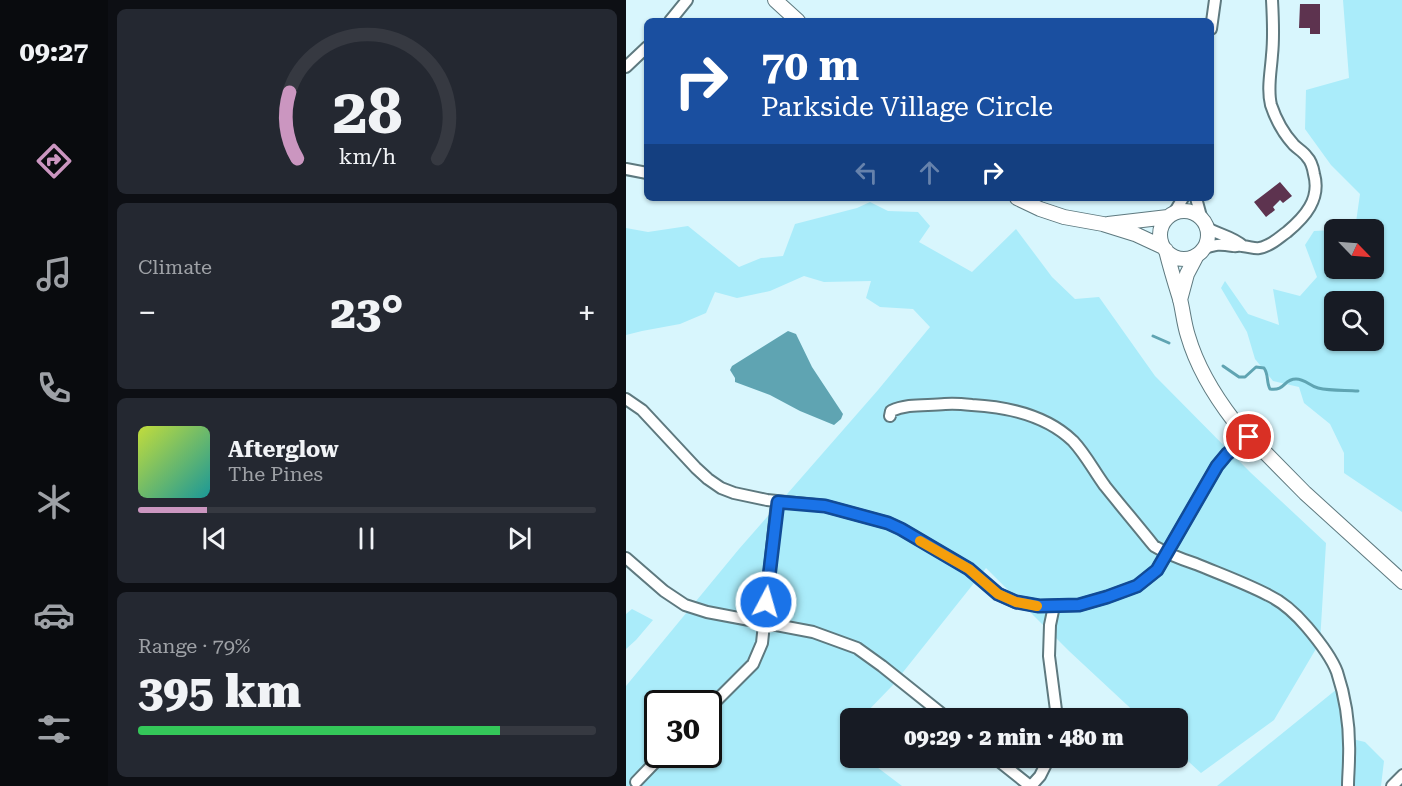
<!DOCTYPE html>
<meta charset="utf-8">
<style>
:root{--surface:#171b24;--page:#242831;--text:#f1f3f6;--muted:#9ea1a6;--line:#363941;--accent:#cb96c0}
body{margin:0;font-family:"Roboto Serif",serif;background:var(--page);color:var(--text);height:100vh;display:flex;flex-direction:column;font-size:22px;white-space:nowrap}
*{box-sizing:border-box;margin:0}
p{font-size:20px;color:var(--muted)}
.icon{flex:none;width:33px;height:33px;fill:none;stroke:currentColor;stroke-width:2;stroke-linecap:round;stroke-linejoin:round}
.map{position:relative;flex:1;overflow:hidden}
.panel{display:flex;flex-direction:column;gap:9px;padding:9px;background:#0d0f14;width:518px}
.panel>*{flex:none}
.top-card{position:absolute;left:18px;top:18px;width:570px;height:183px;border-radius:9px;box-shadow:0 2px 4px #0004;background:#1a4fa0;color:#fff;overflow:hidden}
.needle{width:39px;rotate:115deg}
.controls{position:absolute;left:698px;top:219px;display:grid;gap:12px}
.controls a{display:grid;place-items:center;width:60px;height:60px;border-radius:9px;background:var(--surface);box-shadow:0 2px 4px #0004;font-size:30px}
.speed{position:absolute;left:18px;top:690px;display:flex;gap:12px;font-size:30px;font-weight:700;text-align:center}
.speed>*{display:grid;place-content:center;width:78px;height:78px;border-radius:50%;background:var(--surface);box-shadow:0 2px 4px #0004;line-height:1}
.speed .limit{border:3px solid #111;border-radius:9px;background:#fff;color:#111}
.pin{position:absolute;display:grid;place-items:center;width:51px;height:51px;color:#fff;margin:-26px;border:3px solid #fff;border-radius:50%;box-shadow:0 2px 6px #0007}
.me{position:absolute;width:66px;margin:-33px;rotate:6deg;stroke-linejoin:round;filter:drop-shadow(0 0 4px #0008)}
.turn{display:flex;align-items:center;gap:21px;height:126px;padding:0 18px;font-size:27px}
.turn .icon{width:78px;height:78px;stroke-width:2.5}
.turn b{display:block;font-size:42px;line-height:51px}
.lanes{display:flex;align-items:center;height:57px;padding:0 18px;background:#0003;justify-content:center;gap:30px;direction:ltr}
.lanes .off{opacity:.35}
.big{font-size:45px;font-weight:800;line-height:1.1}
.panel .widget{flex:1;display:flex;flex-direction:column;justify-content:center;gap:9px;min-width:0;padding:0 21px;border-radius:9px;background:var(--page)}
.panel .dial{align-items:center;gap:0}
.dial svg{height:156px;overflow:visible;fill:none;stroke:var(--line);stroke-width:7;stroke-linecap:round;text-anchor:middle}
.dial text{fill:var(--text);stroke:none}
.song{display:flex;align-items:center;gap:18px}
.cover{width:72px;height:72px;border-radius:9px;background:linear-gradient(135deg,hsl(70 70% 55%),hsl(180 70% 35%))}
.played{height:6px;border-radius:3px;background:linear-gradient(90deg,var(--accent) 15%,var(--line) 15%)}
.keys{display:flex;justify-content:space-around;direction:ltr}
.heat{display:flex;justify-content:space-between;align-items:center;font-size:33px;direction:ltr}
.charge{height:9px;border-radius:4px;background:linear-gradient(90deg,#34c759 79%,var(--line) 0)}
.trip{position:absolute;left:214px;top:708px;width:348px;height:60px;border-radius:9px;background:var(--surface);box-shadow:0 2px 4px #0004;font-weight:800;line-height:60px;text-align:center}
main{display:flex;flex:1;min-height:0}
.tab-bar{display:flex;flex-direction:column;width:108px;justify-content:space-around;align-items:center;background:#090b0e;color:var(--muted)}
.tab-bar .icon{width:42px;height:42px}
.tab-bar .selected{color:var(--accent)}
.tab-bar b{font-size:27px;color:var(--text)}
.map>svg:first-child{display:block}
</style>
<main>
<nav class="tab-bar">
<b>09:27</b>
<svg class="icon selected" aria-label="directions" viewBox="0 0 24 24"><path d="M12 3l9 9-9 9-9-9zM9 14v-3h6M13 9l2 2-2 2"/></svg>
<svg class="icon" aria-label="music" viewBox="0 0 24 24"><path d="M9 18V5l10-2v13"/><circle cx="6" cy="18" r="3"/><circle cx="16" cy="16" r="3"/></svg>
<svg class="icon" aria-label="phone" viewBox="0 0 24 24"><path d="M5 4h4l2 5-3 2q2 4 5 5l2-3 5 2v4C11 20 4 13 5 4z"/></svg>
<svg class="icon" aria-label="climate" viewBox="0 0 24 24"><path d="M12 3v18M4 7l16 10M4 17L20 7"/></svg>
<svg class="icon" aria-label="car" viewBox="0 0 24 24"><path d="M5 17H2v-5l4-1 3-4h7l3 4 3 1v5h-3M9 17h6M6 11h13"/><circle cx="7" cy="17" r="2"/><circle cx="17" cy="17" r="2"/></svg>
<svg class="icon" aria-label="filters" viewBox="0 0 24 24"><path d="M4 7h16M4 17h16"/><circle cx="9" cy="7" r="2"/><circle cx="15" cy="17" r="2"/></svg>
</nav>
<section class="panel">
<div class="widget dial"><svg viewBox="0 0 100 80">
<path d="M14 69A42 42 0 1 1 86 69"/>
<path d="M14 69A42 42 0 0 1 10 35" stroke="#cb96c0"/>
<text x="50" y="56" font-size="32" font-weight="700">28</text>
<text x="50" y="72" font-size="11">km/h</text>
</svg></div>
<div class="widget"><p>Climate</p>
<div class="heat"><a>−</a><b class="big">23°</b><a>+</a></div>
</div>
<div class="widget">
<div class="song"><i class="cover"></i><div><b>Afterglow</b><p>The Pines</p></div></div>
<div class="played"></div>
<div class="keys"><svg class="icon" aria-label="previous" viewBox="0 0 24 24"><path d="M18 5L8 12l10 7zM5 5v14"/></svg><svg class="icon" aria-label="pause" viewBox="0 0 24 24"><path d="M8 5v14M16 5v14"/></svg><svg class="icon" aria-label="next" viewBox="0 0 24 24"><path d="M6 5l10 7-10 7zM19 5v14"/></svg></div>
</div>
<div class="widget"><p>Range · 79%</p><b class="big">395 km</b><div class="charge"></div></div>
</section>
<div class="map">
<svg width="777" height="786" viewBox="0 0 777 786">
<rect width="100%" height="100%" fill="#d8f6fd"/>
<path fill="#aaecfa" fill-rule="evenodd" d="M717,0H776V512L718,473V453L704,424L678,403L673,387L647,381L629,359L621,332L595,288L599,281L622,314L653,325L647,289L674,296L691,277L679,245L688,231L708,230V268H747V230L729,229L734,194L705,165L679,129L680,90L723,78ZM708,302H747V340H708Z
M244,202L262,211L292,212L304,226L293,242L346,272L390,229L426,277L449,299L473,297L529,376L625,473L700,543L694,642L648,720L575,773L552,752V718H515L443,651L360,568L266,686L235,718H225V729L215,739L225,747V758H239L276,786H0V686L113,549L252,390L304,327L287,309L254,307L240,298L245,281L198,282L178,276L144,291L111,298L89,292L80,313L54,324L16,331L0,335V228L22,232L62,226L113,267L135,258L157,256L169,224L231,208ZM32,704H82V754H32Z
M6,609L27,620L10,640L0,649V614Z
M711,689L718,737L739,742L758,761L755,786H591Z"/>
<path fill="#5fa4b2" d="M162,331L170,334L186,367L217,414L215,419L208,425L174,411L144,395L109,382V378L104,370L106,366Z"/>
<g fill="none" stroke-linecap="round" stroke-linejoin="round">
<path stroke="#5fa4b2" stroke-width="3" d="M527,336L543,343
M597,366L613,377H619L630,367L638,368C643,375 640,382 644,389C660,391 657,379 670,379C679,379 684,386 692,388C705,391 719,390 732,391"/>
</g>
<path fill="#5d334f" d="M674,4H694V34H684V28H673Z
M654,182L666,196L657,203L654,200L647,207L649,210L640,217L628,202Z"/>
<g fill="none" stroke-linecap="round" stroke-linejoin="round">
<defs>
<path id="minor" d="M44,21L61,0
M585,29L589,0
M0,67L21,47
M0,169L21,173
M570,198L576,220
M548,213L557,198
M580,227C592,235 606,236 617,246
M576,249C590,244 593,244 607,246C612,247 611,245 616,246C628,247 630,251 642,245C649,242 655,236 661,232C679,217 695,199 688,174C687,168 685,161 681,157C678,152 672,149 668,145C657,133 650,120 645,105C641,89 645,71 646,55C648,37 647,18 646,0
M0,399L16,410L70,468L82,479L95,488L108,493L141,500L199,506L262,523L275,529L343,569L372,594L390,602L413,606L453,605L481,597L511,586L531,570L591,466L601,454L623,437
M264,416L265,411C282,403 301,406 319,404C328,403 337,404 346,405C383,407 420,415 447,441C460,455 468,471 479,486C495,506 512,526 528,546C541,554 555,559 570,564C594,574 619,583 642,595C657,602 670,614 681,627C692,640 705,656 711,672C720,699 724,731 723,758C723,768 722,777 722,786
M0,558L38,591L59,605L81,612L187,632L231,648L256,666L321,718
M428,606L424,625L423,656L431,718
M82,709L127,664L136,643L151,502
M369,758L404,786
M10,782L37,754
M405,786L414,776L423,758
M766,786L777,775"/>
<path id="major" d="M149,0L172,21
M391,198L414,209L438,217L477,224L509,234L537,247
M534 235a24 24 0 1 1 48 0a24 24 0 1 1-48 0Z
M482,224L542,217
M540,250C544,267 549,283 554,299C557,311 558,324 562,336C571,367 588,395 608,421L679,493L777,582
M554,300L561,274L571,255"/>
</defs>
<use href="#minor" stroke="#5e797f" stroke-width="14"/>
<use href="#major" stroke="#5e797f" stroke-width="16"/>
<use href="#minor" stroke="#fff" stroke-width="10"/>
<use href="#major" stroke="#fff" stroke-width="14"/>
</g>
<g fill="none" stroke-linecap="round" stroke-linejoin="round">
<defs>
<path id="route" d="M140,602L152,502L199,506L262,523L275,529L343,569L372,594L390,602L413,606L453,605L481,597L511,586L531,570L591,466L601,454L623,437"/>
</defs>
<use href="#route" stroke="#114b97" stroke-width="15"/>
<use href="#route" stroke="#1a73e8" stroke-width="10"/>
<path stroke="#f59e0b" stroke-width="10" d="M294,541L343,569L372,594L390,602L411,606"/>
</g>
</svg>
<div class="controls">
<a><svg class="needle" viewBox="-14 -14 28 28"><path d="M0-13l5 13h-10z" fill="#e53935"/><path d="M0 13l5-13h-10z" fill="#9ea1a6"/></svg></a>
<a><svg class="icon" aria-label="search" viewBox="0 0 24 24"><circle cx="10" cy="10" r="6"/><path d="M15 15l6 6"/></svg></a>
</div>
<div class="speed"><div class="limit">30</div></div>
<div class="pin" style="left:623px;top:437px;background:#d93025"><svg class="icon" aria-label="arrive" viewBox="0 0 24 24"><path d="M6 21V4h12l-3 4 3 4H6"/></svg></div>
<svg class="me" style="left:140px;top:602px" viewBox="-20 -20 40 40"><circle r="17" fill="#1a73e8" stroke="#fff" stroke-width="3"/><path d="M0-11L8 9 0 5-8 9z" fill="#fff"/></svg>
<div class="trip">09:29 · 2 min · 480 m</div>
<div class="top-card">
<div class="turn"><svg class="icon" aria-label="right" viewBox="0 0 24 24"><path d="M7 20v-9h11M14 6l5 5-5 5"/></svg><div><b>70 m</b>Parkside Village Circle</div></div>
<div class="lanes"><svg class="icon off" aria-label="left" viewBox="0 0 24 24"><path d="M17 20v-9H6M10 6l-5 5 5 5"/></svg><svg class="icon off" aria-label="ahead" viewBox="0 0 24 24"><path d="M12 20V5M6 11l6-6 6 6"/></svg><svg class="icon" aria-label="right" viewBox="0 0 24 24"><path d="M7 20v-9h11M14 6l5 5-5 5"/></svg></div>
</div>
</div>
</main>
